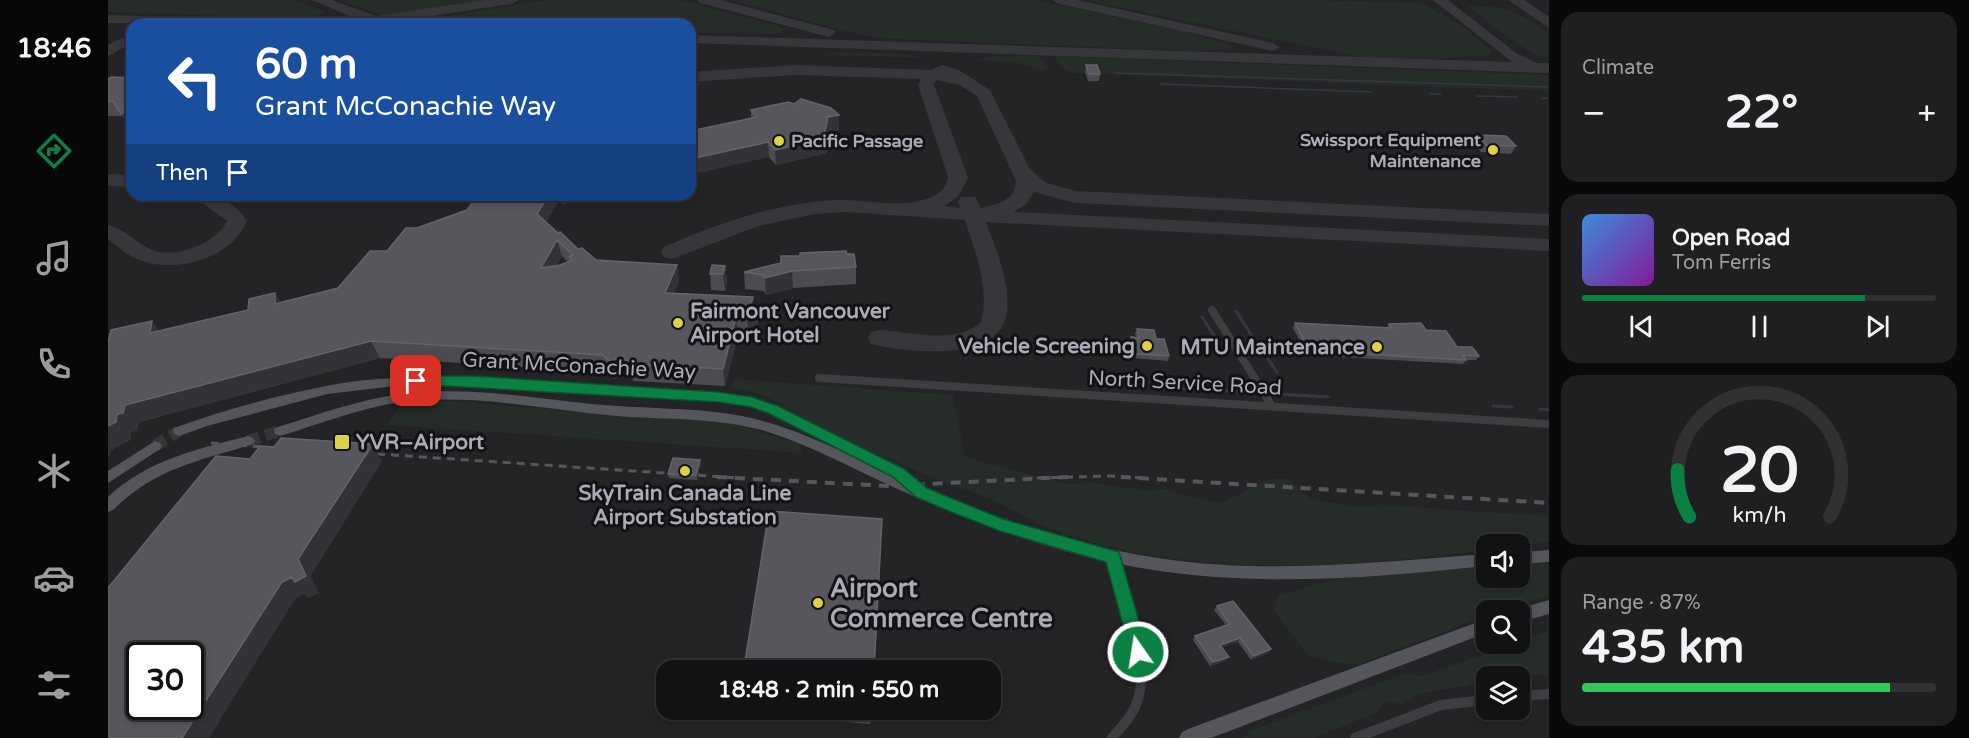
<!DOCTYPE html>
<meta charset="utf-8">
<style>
:root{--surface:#121113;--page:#1f1f21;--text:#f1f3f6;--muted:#9c9da0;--line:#313133;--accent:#0b8043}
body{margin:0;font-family:"Varela Round",sans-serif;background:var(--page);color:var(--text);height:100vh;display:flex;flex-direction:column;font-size:22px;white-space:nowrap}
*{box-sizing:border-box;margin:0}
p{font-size:20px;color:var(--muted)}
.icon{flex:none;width:33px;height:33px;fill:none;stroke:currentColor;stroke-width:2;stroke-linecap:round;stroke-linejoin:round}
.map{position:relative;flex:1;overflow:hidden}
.details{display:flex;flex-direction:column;gap:12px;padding:12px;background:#0a090a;width:420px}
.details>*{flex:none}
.top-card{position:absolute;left:18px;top:18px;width:570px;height:183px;border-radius:18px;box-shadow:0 3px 9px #0003,0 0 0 2px var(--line);background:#1a4fa0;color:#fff;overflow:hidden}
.controls{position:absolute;left:1368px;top:534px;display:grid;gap:12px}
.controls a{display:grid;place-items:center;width:54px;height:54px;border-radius:12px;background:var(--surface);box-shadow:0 3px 9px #0003,0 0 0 2px var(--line);font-size:30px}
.speed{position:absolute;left:18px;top:642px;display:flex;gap:12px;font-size:30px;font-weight:700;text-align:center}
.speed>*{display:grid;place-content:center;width:78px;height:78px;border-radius:50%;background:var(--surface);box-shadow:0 3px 9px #0003,0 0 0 2px var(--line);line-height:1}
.speed .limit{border:3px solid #111;border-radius:9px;background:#fff;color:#111}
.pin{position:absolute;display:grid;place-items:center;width:51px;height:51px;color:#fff;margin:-26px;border-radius:12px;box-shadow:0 3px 9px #0006}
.me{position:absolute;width:66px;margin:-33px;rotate:347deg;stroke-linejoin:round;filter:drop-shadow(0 0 4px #0008)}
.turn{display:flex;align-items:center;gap:21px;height:126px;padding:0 30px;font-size:27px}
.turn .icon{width:78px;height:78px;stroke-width:2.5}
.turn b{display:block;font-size:42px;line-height:51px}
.then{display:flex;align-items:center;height:57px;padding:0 30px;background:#0003;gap:12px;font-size:22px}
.big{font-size:45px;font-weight:800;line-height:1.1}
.details .tile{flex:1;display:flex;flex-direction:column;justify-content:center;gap:9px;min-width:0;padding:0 21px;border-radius:18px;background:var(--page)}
.details .dial{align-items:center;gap:0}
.dial svg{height:156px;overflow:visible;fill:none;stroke:var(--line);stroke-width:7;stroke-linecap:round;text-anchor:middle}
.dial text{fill:var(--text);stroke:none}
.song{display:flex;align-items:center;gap:18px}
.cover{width:72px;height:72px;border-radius:9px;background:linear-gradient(135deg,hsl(210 70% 55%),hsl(290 70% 35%))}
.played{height:6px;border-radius:3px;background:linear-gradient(90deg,var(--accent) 80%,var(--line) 80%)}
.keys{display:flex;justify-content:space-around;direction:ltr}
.heat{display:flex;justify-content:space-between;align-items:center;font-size:33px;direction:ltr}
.charge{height:9px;border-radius:4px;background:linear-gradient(90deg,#34c759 87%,var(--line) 0)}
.trip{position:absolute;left:548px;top:660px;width:345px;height:60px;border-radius:18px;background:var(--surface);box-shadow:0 3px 9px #0003,0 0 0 2px var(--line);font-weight:800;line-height:60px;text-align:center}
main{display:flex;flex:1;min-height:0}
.dock{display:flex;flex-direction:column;width:108px;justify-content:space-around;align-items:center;background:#070708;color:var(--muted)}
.dock .icon{width:42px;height:42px}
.dock .active{color:var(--accent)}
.dock b{font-size:27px;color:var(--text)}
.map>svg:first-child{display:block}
</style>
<main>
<nav class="dock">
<b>18:46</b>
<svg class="icon active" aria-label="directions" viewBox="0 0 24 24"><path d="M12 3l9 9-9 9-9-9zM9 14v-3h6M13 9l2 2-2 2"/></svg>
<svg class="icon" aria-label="music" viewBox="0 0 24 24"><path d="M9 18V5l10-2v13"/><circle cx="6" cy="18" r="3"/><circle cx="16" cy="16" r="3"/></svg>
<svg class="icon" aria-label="phone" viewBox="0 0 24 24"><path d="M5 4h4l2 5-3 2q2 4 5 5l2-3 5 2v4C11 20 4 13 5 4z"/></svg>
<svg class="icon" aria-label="climate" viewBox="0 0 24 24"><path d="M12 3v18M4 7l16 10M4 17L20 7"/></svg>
<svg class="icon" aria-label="car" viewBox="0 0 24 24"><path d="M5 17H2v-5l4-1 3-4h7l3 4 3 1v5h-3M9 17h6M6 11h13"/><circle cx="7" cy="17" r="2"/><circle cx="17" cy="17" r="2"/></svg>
<svg class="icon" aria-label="filters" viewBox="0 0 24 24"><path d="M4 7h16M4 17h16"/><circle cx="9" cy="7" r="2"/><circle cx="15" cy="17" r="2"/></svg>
</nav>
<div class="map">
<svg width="1441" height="738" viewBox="0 0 1441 738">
<rect width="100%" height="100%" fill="#181719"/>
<path fill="#242326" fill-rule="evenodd" d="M0,0H1441V738H0ZM24,24H582V195H24ZM1378,544H1412V578H1378ZM1378,610H1412V644H1378ZM32,656H82V706H32ZM558,670H882V710H558ZM1378,676H1412V710H1378Z"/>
<path fill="#262d29" d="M0,0H188L218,13L204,19L0,12Z
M232,0H382L275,16Z
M438,0H573L673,27L675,31L667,34L588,33H582V24L329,23L330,20L349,14Z
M621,0H929L1082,33L1125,46L1122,50L1082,51L785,39L752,35Z
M975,0H1200L1314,3L1356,27L1384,51L1380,56L1314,59L1253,57Z
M1359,5C1399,7 1409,10 1441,34V58C1415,54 1380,21 1359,5Z
M725,52L790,53L818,58L714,55Z
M884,56H932L941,69L933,71L912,63L867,60Z
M945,56L1441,75V91L966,73L956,69Z
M626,379L845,395L857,457L957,484L988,483L1040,491L1055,489L1102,501L1116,502L1162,479H1182L1201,498L1247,507L1289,506L1441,516V542L1412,546L1378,544V550C1241,568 1093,578 959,535C935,527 912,513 889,502C861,490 832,481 805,469C769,454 730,438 697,419C673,404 652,390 623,388Z
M343,401L623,423L690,443L696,453L279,425L294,402Z
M1441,563V596L1394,610H1378V616L1251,664L1230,663L1200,655L1166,611L1170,595L1232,578L1378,567V578H1412V565Z
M1441,630V675L1378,676V682L1310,694L1293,704L1278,701L1266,714L1205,738H1134L1142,731L1298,673L1314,676L1404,644H1412V641Z"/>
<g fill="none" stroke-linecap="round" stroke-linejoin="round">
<path stroke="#333842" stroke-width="1.5" d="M1007,73L1441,87
M1053,84L1264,92
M1322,94H1333
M1368,96L1409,97
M1434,98H1441"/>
<path stroke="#333842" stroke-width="3" d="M1128,311L1151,347
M1094,317L1112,345
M1160,359L1169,372
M1137,386L1141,392
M1056,388L1144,392
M1170,394L1220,397
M1385,406L1404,407
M1432,409L1441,410"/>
<path fill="#37363a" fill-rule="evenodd" d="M204,0H224L268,16L377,0H411L404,4L271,24H236L249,19Z
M590,0H613L726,30L728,33L721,37L592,3Z
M944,0H970L1165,43L1172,47L1165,51L951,4Z
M1325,0H1340L1408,53L1429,63H1441V73L582,43V35L1404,62Z
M1400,0H1416L1441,17V28Z
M0,15L149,20L156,24L0,23Z
M24,33V43L0,56V45Z
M687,65L823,70L834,65L851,70L882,90L922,169L938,183L968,191L1441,214V226L967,203L926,192L918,204L906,212L1441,239V251L878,222C888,249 902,281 899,311C895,363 798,353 763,344L760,338L763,332L772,330C803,332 849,345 873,322C882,288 867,252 857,220L738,212L707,214L651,226L564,259L556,257L553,252L556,247C610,223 669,203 728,200C757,199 787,208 815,200C828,197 838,190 840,177L810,85L813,79L687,75L582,82V72ZM828,80L852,85L869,96L908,181C907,201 890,204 873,208L867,197H853L850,201L852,208L836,206L850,197L860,177L826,85Z
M0,174L24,175V187L0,186Z
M84,195C108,195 126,200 139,221C124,259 67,274 31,260C19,256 10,246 0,239V225C18,229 28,244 45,250C68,259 109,243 119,221Z"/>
<path stroke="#353539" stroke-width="12" stroke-dasharray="12 6" stroke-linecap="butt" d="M140,441L172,431
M47,446L71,431"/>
<path stroke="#3e3e42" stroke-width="8" d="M1104,310L1164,406
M711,378L1441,424"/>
<path stroke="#3e3e42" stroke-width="10" d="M1412,696L1441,694
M1004,738C1014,726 1026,714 1030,699C1043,653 1019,600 1005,557
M1247,738L1333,705L1378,700"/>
<path fill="#55555c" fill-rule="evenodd" d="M351,377L610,393L644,398L681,411L810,479L812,483L810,486C888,518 967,545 1050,558C1158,575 1270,562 1378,554V566C1256,579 1128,589 1006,563C933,548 862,521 794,491C751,472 709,448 663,433C614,417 561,420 509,416C441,410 373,395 304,401C259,405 215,423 172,436L167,434L166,431L167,428C212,414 257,397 304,393C364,387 425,398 484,404C533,409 581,407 629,415C668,422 705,438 740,454L673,417L643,406L610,401L351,385L287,386L219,394L99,426L71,436L66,434L65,431L66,428C115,410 167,396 218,386C261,377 307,377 351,377Z
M140,436L145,438L147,441L145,444C89,462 49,467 5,510L0,512V497C39,460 90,449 140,436Z
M47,441L52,443L54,446L52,449L0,483V471Z
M1441,550V562L1412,564V552Z
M1441,600V614L1412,622V610H1406Z
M1378,619V633L1103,738H1071L1074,732L1080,729Z"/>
<path stroke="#56565c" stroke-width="3" stroke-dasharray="8 6" stroke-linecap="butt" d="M103,443L168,448
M255,453L631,478
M929,478L1002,476L1037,478"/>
<path stroke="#56565c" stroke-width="4" stroke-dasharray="10 8" stroke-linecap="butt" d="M609,477L780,486L960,477
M1013,477L1441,503"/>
</g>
<path fill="#4c4b51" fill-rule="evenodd" d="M978,65L992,74L991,81H980L977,72Z
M24,78V128H22L14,116H0V79Z
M643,110L731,115V130L720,132L719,138V153L668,165L661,157L643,118Z
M1368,135L1408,146L1403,154L1373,152L1364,142Z
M364,195H495L455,204L452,198L438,222L450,233L470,249L488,260L569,265L571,281L566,293L645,297V305L648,308L650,324L643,327L641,335H630L617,386L526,381L518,373L506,379L499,372L272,358L31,422L29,430L23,432L22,440L3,450L1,456L0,342L52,331L140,310L167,293L172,302L230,288L309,228L359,210L368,197ZM454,256L460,262L452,265L448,266Z
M617,266L619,282L617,291L603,290L602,274Z
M748,267V284L685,288L658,295L656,291L637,289L636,272Z
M1187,323L1278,328L1281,324L1318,330L1349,347L1371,356L1368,360H1358L1355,364L1199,355L1185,328Z
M1029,329L1048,339L1061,356L1060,361L1026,358L1022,342L1023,337L1028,338L1027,333Z
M593,464L589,480L561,478L560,474Z
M1109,606L1160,653L1143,660L1130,642L1113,647L1118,661L1102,666L1085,640L1087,636L1118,625L1106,610Z
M636,668L766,670H636Z
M686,710H763L762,724L686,718Z"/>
<path fill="#333236" d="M24,111V128H22L13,114Z
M731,115V130L720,132L719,138V153L668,165L667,150L716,135L720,117Z
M660,142L661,157L582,175V159Z
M440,195H451L452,198L433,230L429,214Z
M452,195H495L455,204Z
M530,195H543L544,199L531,202Z
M449,240L454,256L438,284L433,268Z
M569,265L571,281L560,310L557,293Z
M617,266L619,282L617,291L615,274Z
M684,271L685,288L658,295L657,278Z
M167,293L176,310L167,304Z
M645,297L646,309L648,308L650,324L643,327L641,335L639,319Z
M628,318L630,335L617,386L615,369Z
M44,321L56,338L42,333Z
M263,341L272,358L31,422L29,430L23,432L22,440L3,450L1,456L0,457V426L17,405Z
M514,356L518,373L506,379L502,362Z
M265,444L274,461L203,576L211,593L200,598L196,594L187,599L101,738H74Z
M592,460L593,464L589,480L588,475Z
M1132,638L1130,642L1109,649L1112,645Z
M1163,649L1160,653L1143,660L1146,656Z
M1121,657L1118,661L1102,666L1105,662Z"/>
<path fill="#56565c" stroke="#64636a" stroke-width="1.5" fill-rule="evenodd" d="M978,65H989L992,74H981Z
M3,77L24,78V111L13,114L5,101H0V79Z
M693,99L723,108L731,115L720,117L716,135L719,138L667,150L660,142L582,159V131L649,117L643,110L680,102L686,104Z
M1368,135L1398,136L1408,146L1378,145Z
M370,195H440L429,214L450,233L452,232L470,249L474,248L488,260L569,265L557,293L645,297L643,304L648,308L642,310L639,319L628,318L615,369L522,364L514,356L502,362L495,355L263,341L17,405L15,413L9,414L8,422L0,426V342L3,330L44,321L42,333L140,310L141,299L167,293V304L230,288L262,251H279L298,228H309L359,210ZM449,240L465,255L461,257L465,260L452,265L433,268Z
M738,251L739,254H746L748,267L684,271L657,278L655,275L636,272L673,263V256H692V253Z
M604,265L617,266L615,274H602Z
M1187,323L1284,328L1281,324L1313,323L1318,330L1338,331L1349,347H1364L1371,356L1355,355L1358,360L1201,351Z
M1029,329L1046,330L1048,339H1056L1061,356L1028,354L1023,337L1031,338Z
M173,438L265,444L190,559L198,576L187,582L184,577L174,582L74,738H0V588L108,456L142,459L152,446L166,447ZM32,656H82V706H32Z
M565,458L592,460L588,475L560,474Z
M661,511L774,519L766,670H676L636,668Z
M1125,601L1163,649L1146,656L1132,638L1112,645L1121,657L1105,662L1087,636L1122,624L1109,606Z"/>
<path fill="#0b8043" stroke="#07532c" stroke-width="1.5" d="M308,376H366L610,392L644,397L670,406L796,469L819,488L855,503L895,519L1011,552L1040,652L1037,658L1030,661L1024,658L998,562L892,531L843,512L808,497L785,477L660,413L643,407L610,402L303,384V377Z"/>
<g fill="#ded149" stroke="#131214" stroke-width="2">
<circle cx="671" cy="141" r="6"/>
<circle cx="1385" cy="150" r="6"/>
<circle cx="570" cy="323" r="6"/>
<circle cx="1039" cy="346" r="6"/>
<circle cx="1269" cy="347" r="6"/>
<rect x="226" y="434" width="16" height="16" rx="3"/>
<circle cx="577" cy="471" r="6"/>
<circle cx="710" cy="603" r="6"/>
</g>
<g text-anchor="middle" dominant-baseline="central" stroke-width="6" stroke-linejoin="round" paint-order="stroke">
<g font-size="18" font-weight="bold" fill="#ababb7" stroke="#131214" text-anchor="end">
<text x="1373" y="140">Swissport Equipment<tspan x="1373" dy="21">Maintenance</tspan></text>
<text x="683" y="141" text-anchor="start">Pacific Passage</text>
</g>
<g font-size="21" font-weight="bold" fill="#ababb7" stroke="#131214" text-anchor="start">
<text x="582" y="311">Fairmont Vancouver<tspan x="582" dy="24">Airport Hotel</tspan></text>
<text x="1027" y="346" text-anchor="end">Vehicle Screening</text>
<text x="1257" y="347" text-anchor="end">MTU Maintenance</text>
<text x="248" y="442">YVR–Airport</text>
<text x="577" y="493" text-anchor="middle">SkyTrain Canada Line<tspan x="577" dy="24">Airport Substation</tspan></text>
</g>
<g font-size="21" fill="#ababb7" stroke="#131214">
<text transform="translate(471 366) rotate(3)">Grant McConachie Way</text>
<text transform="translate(1077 383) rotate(3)">North Service Road</text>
</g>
<g font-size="26" font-weight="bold" fill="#ababb7" stroke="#131214" text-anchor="start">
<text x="722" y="588">Airport<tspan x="722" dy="30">Commerce Centre</tspan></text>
</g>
</g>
</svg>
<div class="controls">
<a><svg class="icon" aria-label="sound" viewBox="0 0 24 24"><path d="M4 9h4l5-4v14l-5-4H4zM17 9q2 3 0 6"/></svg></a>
<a><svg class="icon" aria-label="search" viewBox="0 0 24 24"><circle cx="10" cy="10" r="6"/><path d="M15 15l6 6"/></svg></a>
<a><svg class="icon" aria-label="layers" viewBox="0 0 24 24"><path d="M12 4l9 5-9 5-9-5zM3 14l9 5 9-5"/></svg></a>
</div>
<div class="speed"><div class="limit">30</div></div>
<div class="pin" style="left:308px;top:381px;background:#d93025"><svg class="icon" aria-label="arrive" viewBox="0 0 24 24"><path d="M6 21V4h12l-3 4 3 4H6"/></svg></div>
<svg class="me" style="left:1030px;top:652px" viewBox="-20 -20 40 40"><circle r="17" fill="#0b8043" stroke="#fff" stroke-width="3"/><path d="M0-11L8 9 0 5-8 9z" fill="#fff"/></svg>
<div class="trip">18:48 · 2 min · 550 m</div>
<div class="top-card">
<div class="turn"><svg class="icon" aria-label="left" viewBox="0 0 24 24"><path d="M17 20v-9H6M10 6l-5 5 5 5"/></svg><div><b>60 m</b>Grant McConachie Way</div></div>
<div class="then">Then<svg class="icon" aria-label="arrive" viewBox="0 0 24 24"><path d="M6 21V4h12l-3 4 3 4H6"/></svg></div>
</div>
</div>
<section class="details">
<div class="tile"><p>Climate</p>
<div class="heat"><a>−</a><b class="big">22°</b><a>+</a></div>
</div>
<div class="tile">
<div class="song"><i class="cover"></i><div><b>Open Road</b><p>Tom Ferris</p></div></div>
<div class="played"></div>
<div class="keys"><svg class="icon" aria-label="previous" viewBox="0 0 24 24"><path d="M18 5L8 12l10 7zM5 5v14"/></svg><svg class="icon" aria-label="pause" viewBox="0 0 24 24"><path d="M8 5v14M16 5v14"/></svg><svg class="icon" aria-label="next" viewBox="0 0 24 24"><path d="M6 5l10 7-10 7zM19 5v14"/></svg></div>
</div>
<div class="tile dial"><svg viewBox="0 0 100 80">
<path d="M14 69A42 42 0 1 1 86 69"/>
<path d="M14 69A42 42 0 0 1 8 45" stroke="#0b8043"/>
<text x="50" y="56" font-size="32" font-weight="700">20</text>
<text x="50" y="72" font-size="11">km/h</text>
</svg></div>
<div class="tile"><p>Range · 87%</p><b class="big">435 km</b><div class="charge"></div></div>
</section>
</main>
